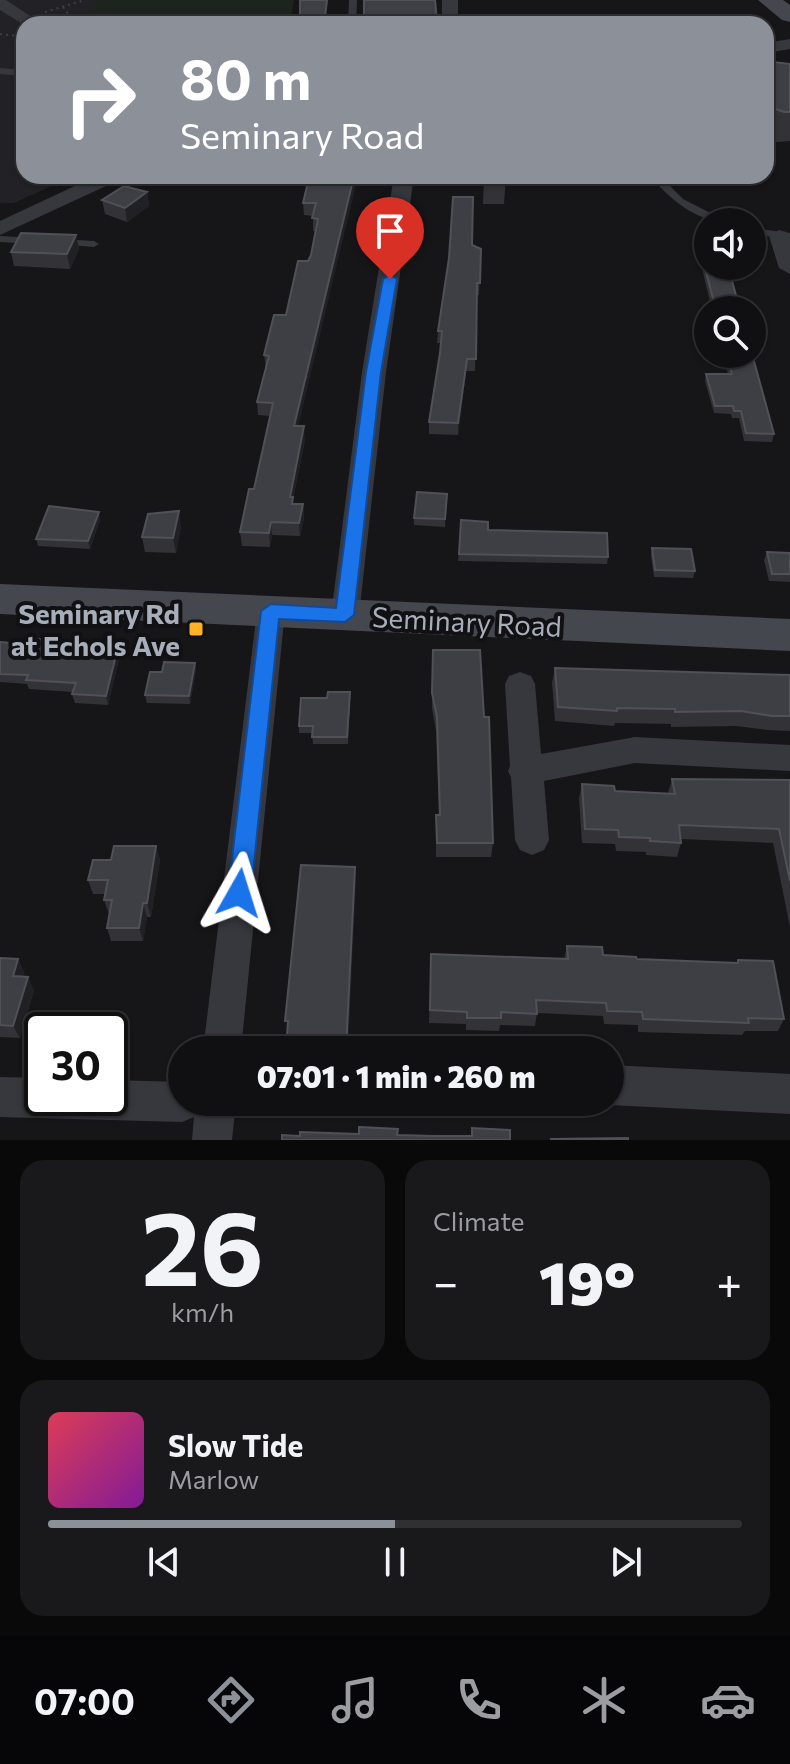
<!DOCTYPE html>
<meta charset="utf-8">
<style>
:root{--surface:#101013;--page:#19191c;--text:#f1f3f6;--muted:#9c9da0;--line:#303033;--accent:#8c9099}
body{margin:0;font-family:Commissioner,sans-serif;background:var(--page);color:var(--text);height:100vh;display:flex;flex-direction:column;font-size:30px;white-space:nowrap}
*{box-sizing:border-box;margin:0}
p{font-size:26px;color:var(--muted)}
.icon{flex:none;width:44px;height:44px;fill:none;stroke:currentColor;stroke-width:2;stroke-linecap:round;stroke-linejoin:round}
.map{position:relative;height:1140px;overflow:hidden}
.drawer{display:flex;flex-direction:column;gap:20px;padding:20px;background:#09090a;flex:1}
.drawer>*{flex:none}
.top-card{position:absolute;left:16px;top:16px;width:758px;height:168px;border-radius:24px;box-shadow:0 2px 6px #0004,0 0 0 2px var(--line);background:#8c9099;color:#fff;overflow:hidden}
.buttons{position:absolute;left:694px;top:208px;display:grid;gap:16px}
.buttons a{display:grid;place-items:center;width:72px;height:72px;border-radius:50%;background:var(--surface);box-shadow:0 2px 6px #0004,0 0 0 2px var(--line);font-size:40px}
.speed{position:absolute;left:24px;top:1012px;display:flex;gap:16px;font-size:40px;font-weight:700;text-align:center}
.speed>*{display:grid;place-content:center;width:104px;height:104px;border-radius:50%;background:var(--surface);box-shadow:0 2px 6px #0004,0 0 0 2px var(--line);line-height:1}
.speed .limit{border:4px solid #111;border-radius:12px;background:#fff;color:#111}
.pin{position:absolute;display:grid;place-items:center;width:68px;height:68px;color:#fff;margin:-82px -34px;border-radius:50% 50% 50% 0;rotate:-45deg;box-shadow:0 0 8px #0007}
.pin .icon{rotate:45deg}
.me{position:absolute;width:88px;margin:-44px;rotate:6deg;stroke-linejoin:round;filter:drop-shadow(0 0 6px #0008)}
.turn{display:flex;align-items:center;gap:28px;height:168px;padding:0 32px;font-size:36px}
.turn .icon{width:104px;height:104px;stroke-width:2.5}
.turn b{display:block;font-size:56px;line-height:68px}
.big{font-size:60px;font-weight:800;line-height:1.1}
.drawer .card{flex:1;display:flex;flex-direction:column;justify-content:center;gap:12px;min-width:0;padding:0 28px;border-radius:24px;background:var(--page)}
.drawer .dial{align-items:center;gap:0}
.dial b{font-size:104px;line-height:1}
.song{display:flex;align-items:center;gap:24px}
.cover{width:96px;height:96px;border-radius:12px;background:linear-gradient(135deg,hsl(350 70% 55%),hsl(290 70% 35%))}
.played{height:8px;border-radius:4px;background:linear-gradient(90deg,var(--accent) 50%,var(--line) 50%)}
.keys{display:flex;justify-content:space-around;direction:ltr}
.heat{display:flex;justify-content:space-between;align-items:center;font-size:44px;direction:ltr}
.drawer .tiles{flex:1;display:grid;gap:20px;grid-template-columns:1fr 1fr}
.card:last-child{grid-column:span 2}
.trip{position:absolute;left:168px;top:1036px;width:456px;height:80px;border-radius:40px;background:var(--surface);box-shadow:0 2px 6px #0004,0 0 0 2px var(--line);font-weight:800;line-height:80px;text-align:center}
.tab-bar{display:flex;height:128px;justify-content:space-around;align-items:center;background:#060608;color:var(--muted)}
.tab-bar .icon{width:56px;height:56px}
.tab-bar .current{color:var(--accent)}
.tab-bar b{font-size:36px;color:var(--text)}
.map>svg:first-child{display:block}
</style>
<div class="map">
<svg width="790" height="1140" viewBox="0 0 790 1140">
<rect width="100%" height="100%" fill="#161619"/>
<path fill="#222226" d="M0,0H287L284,24H24V176H74L14,203H0Z"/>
<path fill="#1c241d" d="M98,0H294L290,24L87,21L92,6Z"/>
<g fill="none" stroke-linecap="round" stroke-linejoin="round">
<path stroke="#3d3f45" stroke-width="2" stroke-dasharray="2 4" stroke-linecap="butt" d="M63,7L76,24
M45,12L85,0
M0,34L18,36"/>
<path fill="#37383e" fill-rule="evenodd" d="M349,0H357L356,24H348Z
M0,68L24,70V76L0,74Z
M650,176H660L683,199L728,222C696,222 670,199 650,176Z
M752,228L790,233V239L752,234Z
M0,236L36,238L41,241L36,244L0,242Z
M60,239L94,241L99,244L94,247L56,244V240Z"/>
<path fill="#37383e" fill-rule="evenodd" d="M0,0H6L42,24L24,25L0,10Z
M442,0H458V17L463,24H447L442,17Z
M790,39V49L766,53V43Z
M96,176H122L119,180L0,235V221Z
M394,176H414L386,372L359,615L355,623L345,626L335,623L331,615L362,372Z
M779,230L786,232L790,238V274L779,268L769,236Z
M271,600L281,603L285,611L241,1050H203L257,611L261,603Z
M520,672L531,676L535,684L541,754L635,737L790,745V771L635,763L544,781L549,840L544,850L532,855L520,850L515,840L511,777L508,771L510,766L505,684L509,676Z
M610,1065L790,1074V1114L610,1105L603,1102H610Z
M0,1077L42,1078V1098H110V1080L182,1082V1102H236L232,1140H192L194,1117L182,1122L0,1117Z"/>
<path fill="#45474e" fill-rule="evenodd" d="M758,0H783L790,5V22L782,20Z
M0,584L790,619V651L0,614Z"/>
</g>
<path fill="#323237" d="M364,0H435L437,22L444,24H365Z
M766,63L790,64V141L777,142L766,138Z
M325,176L298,426L305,440L293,499V504H303L304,518L300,536L272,535L270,547L242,546L240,532L254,489L271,416L258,415L257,402L266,369L264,355L286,315L311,255L315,231H313V216L304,215L303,203Z
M484,176H506L504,204H483Z
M147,192L149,206L127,222L105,214L102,200Z
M76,235L79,249L70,269L14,266L11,252Z
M472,245L481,249L479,295H477L475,371H466L458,435L429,434V422L440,353L441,343H437L438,331Z
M701,253L740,310H712L700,260Z
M723,354H752L774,434L772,442L744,441L739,418H732L731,414L714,413L705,381L706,374H728Z
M447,494L445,527L414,525V518Z
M100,520L90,549L38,546L36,539Z
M461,520L488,530L608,557L607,564L458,561Z
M181,526L176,553L145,552L142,537Z
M652,548L695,571L693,578L654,577L651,556Z
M767,552L790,553V582L769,581L764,560Z
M0,642L121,651L108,705L75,703L72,694L73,692L29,689L27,684L0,682Z
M433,650L484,717L493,843L491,857H436V815H439L436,731L432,708Z
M195,663L196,670L190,704L147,703L145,695L162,672Z
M555,668L790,675V731L767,730L736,726L671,727V724L615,723L614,726L555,721L552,683Z
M327,698L350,700L348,744H313L312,733H299V726Z
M672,779L790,780V927L773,843L681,839V843L677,857L646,855V852L616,851L615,844L582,843L579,798L582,784L615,791L668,793Z
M156,846L160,860L151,917H147L143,941H111L107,928L109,914L104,900L105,894H93L88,880L111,860Z
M567,946L603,955L637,959L736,963L738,960L784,1019L778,1031H745L742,1035L638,1032V1025L604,1024L603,1016L537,1013L535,1026L500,1025L499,1031L466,1030V1024L429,1023L431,954L564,959Z
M0,958L18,959L24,972L23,977L34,990L20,1038L0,1037Z"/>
<path fill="#212125" d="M327,0H328L326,24H324Z
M354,176H358L295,440L294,426Z
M147,192L149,206L127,222L125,208Z
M76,235L79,249L70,269L67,254Z
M467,359L466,371L458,435V423Z
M304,426L305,440L293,499L294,511L290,497Z
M303,504L304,518L300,536L299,523Z
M179,511L181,526L176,553L173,538Z
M99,512L100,520L90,549L88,541Z
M271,522L272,535L270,547L269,533Z
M119,643L121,651L108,705L106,696Z
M195,663L196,670L190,704L189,696Z
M156,846L160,860L151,917L147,903Z
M355,867L356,881L348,1050H346Z
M143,903L147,917L143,941L139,928Z
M18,959L24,972L20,989L13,976Z
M28,977L34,990L20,1038L13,1026Z"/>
<path fill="#3e3f45" stroke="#4f5157" stroke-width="2" d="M300,0H327L324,24H303L304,18H300Z
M364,0H435L437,22H444V24H413L411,22H418V15H364Z
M773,62L790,64V112H784L772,108L766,102V63Z
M325,176H354L294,426H304L290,497H293L292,504H303L299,523L271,522L269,533L240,532L249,489H254L273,403L257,402L269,356L264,355L274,315H286L298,261H308L311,255L318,219L312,218L316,203H303L309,178Z
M484,176H506V179H484Z
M124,186L147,192L125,208L102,200Z
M453,197H473L472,245L481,249L480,283H477L476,359H467L458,423L429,422L440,353L442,331H438L449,258Z
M21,233L76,235L67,254L11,252Z
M701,253H708V266H728L740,310H716Z
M727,354H752L774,434L746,433L741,411H734L733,406H715L706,374H732Z
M417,492L447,494L445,519L414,518Z
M49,506L99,512L88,541L36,539Z
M179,511L173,538L142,537L148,514Z
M461,520L488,522V530L607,533L608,557L459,554Z
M652,548L691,549L695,571L655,570Z
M767,552L790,553V574H772Z
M37,639L59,640L56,647L97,649L99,642L119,643L106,696L72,694L76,683L26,680L28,675L0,674V642L35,645Z
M433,650H480L484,717H489L493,843H437L436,815H440L437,717L432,693Z
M164,662L195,663L189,696L145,695L150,672H162Z
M555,668L790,675V716H772L741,711L675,712V709L617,708V711L558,707Z
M328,692H350L347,737H312L313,726H299L301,698H327Z
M672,779L790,780V881L779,829L679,825L681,843L650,841V838L619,837L618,830L585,829L582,784L614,786L615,791L675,794Z
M114,846H156L147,903H143L139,928H107L112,900H104L108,880H88L93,860H111Z
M301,865L355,867L346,1050H286L288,1021H285Z
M567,946L602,947L603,955L636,957L637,959L738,963V960L773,961L784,1019L748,1018L749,1023L643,1019L642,1012L607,1011L606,1003L536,1000L537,1014L501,1012V1018H467V1012L430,1010L431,954L568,959Z
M0,958L18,959L13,976L28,977L13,1026L0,1025Z
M359,1127L398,1129L397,1135L434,1136H472V1128L510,1130V1140H282V1135L300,1136V1132L359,1134Z
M628,1138V1140L550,1139Z"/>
<path fill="#1a73e8" stroke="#114b97" stroke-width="2" d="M390,275L397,279L381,372L354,615L345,622L279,619L251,893L247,901L239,904L231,901L228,893L261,611L271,604L336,608L366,372L383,279Z"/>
<rect fill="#ffb128" stroke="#111114" stroke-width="3" x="188" y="621" width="16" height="16" rx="4"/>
<g text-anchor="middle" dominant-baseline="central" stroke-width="8" stroke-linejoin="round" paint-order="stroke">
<g font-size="28" font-weight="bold" fill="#a7adb9" stroke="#111114" text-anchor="end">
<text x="180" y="613">Seminary Rd<tspan x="180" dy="32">at Echols Ave</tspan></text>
</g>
<g font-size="28" fill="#a7adb9" stroke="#111114">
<text transform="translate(467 621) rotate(3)">Seminary Road</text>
</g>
</g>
</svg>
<div class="buttons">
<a><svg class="icon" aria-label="sound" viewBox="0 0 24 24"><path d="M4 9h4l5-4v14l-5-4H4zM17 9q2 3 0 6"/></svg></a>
<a><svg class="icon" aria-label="search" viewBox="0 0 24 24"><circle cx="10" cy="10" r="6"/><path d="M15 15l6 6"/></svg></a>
</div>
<div class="speed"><div class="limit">30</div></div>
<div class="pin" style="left:390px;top:279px;background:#d93025"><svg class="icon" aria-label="arrive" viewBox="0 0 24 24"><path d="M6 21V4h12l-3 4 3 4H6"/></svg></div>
<svg class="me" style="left:239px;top:893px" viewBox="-20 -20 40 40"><path d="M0-17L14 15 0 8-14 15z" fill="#1a73e8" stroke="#fff" stroke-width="4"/></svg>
<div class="trip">07:01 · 1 min · 260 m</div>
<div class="top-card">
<div class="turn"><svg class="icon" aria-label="right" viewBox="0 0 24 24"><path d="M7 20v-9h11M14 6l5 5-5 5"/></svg><div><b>80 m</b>Seminary Road</div></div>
</div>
</div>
<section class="drawer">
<div class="tiles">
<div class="card dial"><b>26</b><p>km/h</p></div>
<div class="card"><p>Climate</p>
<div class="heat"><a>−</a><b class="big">19°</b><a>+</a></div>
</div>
<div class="card">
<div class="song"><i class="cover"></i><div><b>Slow Tide</b><p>Marlow</p></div></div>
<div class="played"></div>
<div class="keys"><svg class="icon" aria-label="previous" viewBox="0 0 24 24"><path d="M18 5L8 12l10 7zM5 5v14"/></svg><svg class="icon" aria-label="pause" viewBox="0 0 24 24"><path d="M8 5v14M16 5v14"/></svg><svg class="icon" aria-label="next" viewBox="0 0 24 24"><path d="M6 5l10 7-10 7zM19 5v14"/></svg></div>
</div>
</div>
</section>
<nav class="tab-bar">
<b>07:00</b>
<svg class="icon current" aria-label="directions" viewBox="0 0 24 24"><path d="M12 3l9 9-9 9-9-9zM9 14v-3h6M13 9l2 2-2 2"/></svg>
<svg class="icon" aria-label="music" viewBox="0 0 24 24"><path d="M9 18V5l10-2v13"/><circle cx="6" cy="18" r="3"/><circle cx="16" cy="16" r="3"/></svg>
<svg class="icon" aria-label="phone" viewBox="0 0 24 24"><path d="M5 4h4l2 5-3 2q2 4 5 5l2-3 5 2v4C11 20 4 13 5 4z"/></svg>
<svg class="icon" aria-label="climate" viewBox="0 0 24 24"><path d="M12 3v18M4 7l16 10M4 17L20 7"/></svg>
<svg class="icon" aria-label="car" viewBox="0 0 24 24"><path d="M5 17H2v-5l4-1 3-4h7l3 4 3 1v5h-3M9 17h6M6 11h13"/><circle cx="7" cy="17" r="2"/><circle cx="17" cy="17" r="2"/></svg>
</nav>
